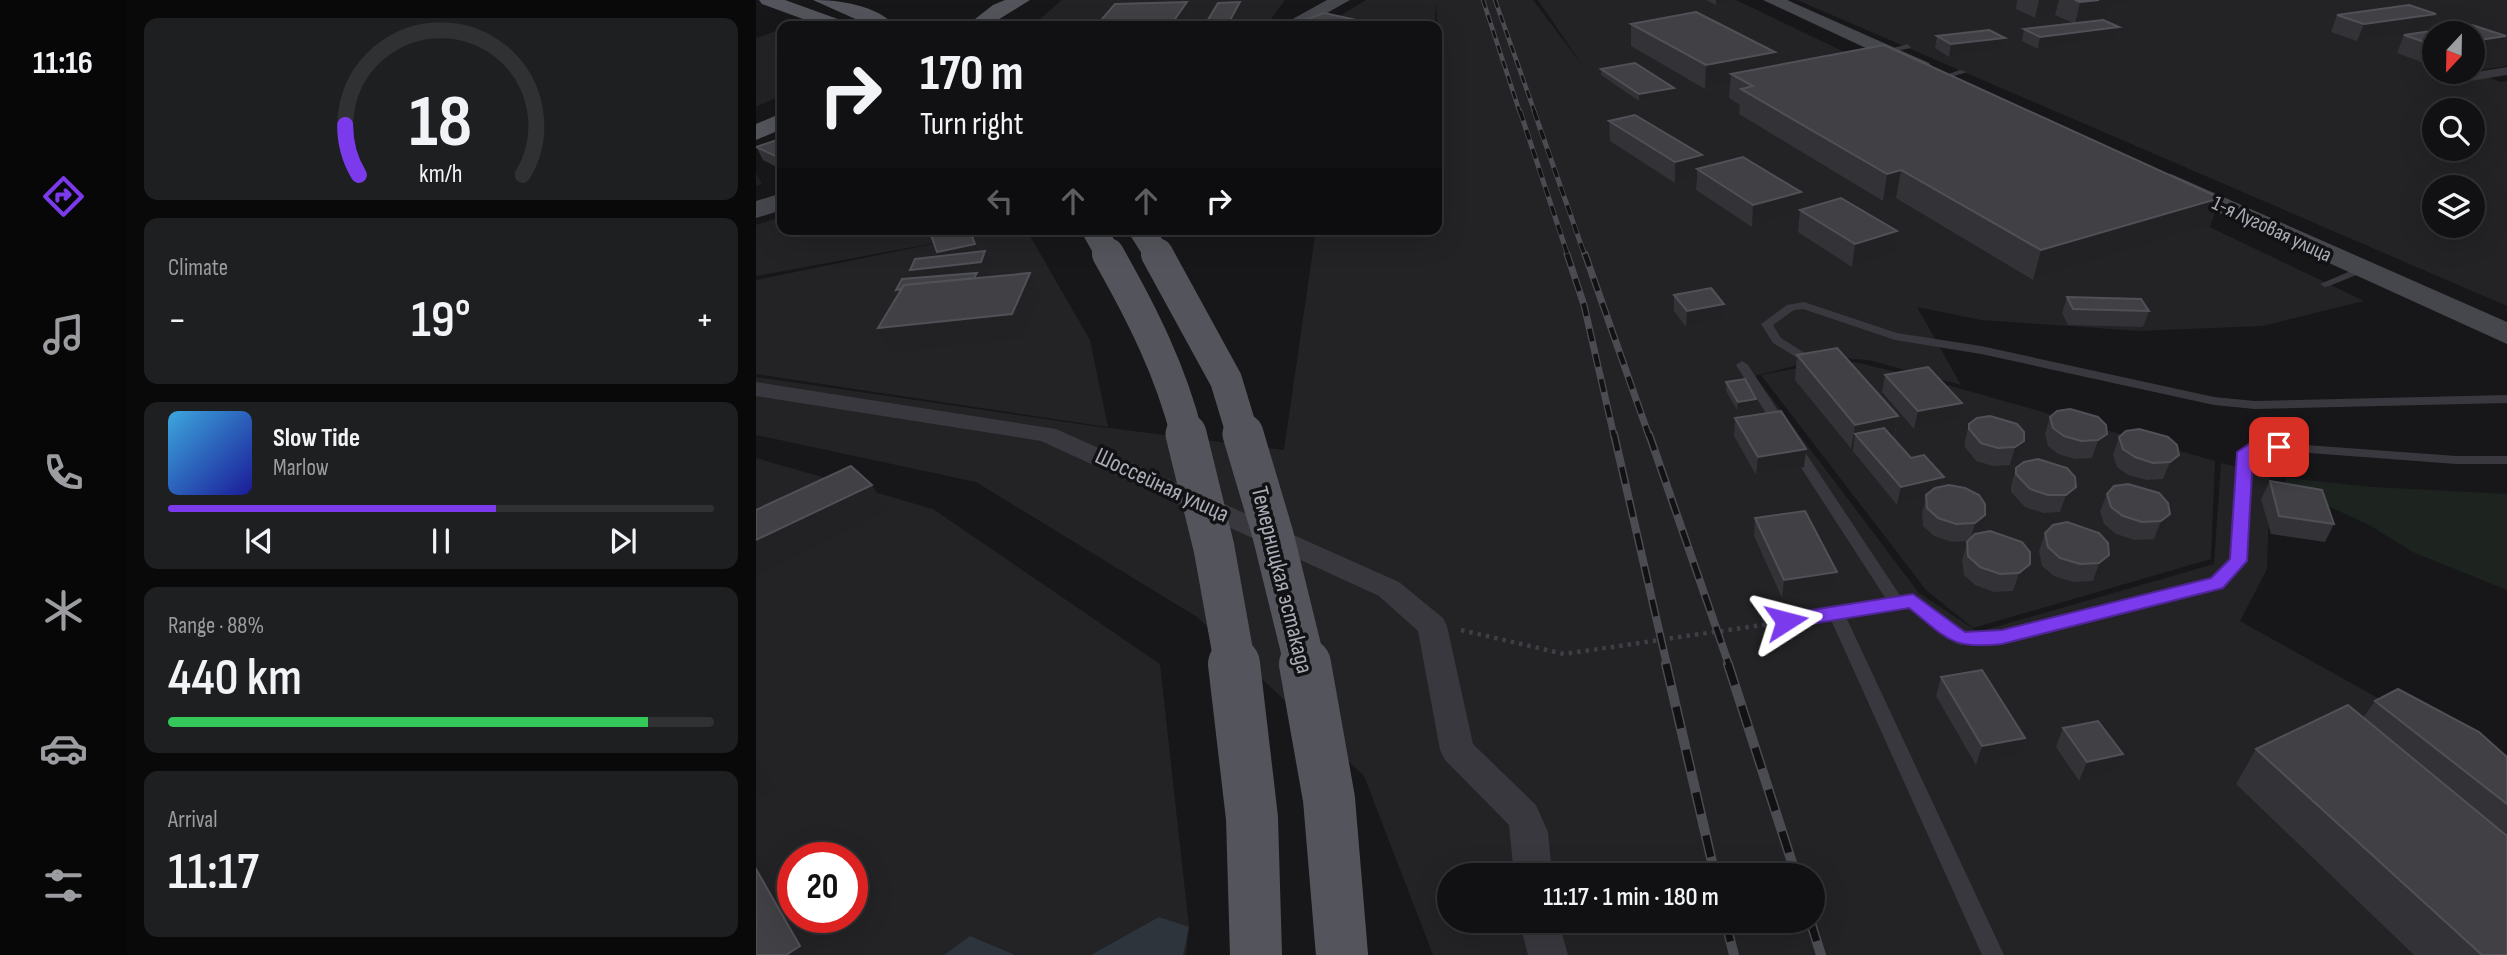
<!DOCTYPE html>
<meta charset="utf-8">
<style>
:root{--surface:#111113;--page:#1e1f21;--text:#f1f3f6;--muted:#9c9da0;--line:#303133;--accent:#7c3aed}
body{margin:0;font-family:"Sofia Sans Condensed",sans-serif;background:var(--page);color:var(--text);height:100vh;display:flex;flex-direction:column;font-size:26px;white-space:nowrap}
*{box-sizing:border-box;margin:0}
p{font-size:23px;color:var(--muted)}
.icon{flex:none;width:38px;height:38px;fill:none;stroke:currentColor;stroke-width:2;stroke-linecap:round;stroke-linejoin:round}
.map{position:relative;flex:1;overflow:hidden}
.panel{display:flex;flex-direction:column;gap:18px;padding:18px;background:#09090a;width:630px}
.panel>*{flex:none}
.top-card{position:absolute;left:21px;top:21px;width:665px;height:214px;border-radius:14px;box-shadow:0 7px 28px #0002,0 0 0 2px var(--line);background:#111113;color:var(--text);overflow:hidden}
.needle{width:46px;rotate:202deg}
.controls{position:absolute;left:1666px;top:21px;display:grid;gap:14px}
.controls a{display:grid;place-items:center;width:63px;height:63px;border-radius:50%;background:var(--surface);box-shadow:0 7px 28px #0002,0 0 0 2px var(--line);font-size:35px}
.speed{position:absolute;left:21px;top:842px;display:flex;gap:14px;font-size:35px;font-weight:700;text-align:center}
.speed>*{display:grid;place-content:center;width:91px;height:91px;border-radius:50%;background:var(--surface);box-shadow:0 7px 28px #0002,0 0 0 2px var(--line);line-height:1}
.speed .limit{border:10px solid #d22;background:#fff;color:#111}
.pin{position:absolute;display:grid;place-items:center;width:60px;height:60px;color:#fff;margin:-30px;border-radius:14px;box-shadow:0 4px 10px #0006}
.me{position:absolute;width:77px;margin:-38px;rotate:81deg;stroke-linejoin:round;filter:drop-shadow(0 0 5px #0008)}
.turn{display:flex;align-items:center;gap:24px;height:147px;padding:0 28px;font-size:32px}
.turn .icon{width:91px;height:91px;stroke-width:2.5}
.turn b{display:block;font-size:49px;line-height:60px}
.lanes{display:flex;align-items:center;height:66px;padding:0 28px;background:#0003;justify-content:center;gap:35px;direction:ltr}
.lanes .off{opacity:.35}
.big{font-size:52px;font-weight:600;line-height:1.1}
.panel .widget{flex:1;display:flex;flex-direction:column;justify-content:center;gap:10px;min-width:0;padding:0 24px;border-radius:14px;background:var(--page)}
.panel .dial{align-items:center;gap:0}
.dial svg{height:182px;overflow:visible;fill:none;stroke:var(--line);stroke-width:7;stroke-linecap:round;text-anchor:middle}
.dial text{fill:var(--text);stroke:none}
.song{display:flex;align-items:center;gap:21px}
.cover{width:84px;height:84px;border-radius:10px;background:linear-gradient(135deg,hsl(200 70% 55%),hsl(240 70% 35%))}
.played{height:7px;border-radius:4px;background:linear-gradient(90deg,var(--accent) 60%,var(--line) 60%)}
.keys{display:flex;justify-content:space-around;direction:ltr}
.heat{display:flex;justify-content:space-between;align-items:center;font-size:38px;direction:ltr}
.charge{height:10px;border-radius:5px;background:linear-gradient(90deg,#34c759 88%,var(--line) 0)}
.trip{position:absolute;left:681px;top:863px;width:388px;height:70px;border-radius:35px;background:var(--surface);box-shadow:0 7px 28px #0002,0 0 0 2px var(--line);font-weight:600;line-height:70px;text-align:center}
main{display:flex;flex:1;min-height:0}
.tab-bar{display:flex;flex-direction:column;width:126px;justify-content:space-around;align-items:center;background:#070708;color:var(--muted)}
.tab-bar .icon{width:49px;height:49px}
.tab-bar .on{color:var(--accent)}
.tab-bar b{font-size:32px;color:var(--text)}
.map>svg:first-child{display:block}
</style>
<main>
<nav class="tab-bar">
<b>11:16</b>
<svg class="icon on" aria-label="directions" viewBox="0 0 24 24"><path d="M12 3l9 9-9 9-9-9zM9 14v-3h6M13 9l2 2-2 2"/></svg>
<svg class="icon" aria-label="music" viewBox="0 0 24 24"><path d="M9 18V5l10-2v13"/><circle cx="6" cy="18" r="3"/><circle cx="16" cy="16" r="3"/></svg>
<svg class="icon" aria-label="phone" viewBox="0 0 24 24"><path d="M5 4h4l2 5-3 2q2 4 5 5l2-3 5 2v4C11 20 4 13 5 4z"/></svg>
<svg class="icon" aria-label="climate" viewBox="0 0 24 24"><path d="M12 3v18M4 7l16 10M4 17L20 7"/></svg>
<svg class="icon" aria-label="car" viewBox="0 0 24 24"><path d="M5 17H2v-5l4-1 3-4h7l3 4 3 1v5h-3M9 17h6M6 11h13"/><circle cx="7" cy="17" r="2"/><circle cx="17" cy="17" r="2"/></svg>
<svg class="icon" aria-label="filters" viewBox="0 0 24 24"><path d="M4 7h16M4 17h16"/><circle cx="9" cy="7" r="2"/><circle cx="15" cy="17" r="2"/></svg>
</nav>
<section class="panel">
<div class="widget dial"><svg viewBox="0 0 100 80">
<path d="M14 69A42 42 0 1 1 86 69"/>
<path d="M14 69A42 42 0 0 1 8 47" stroke="#7c3aed"/>
<text x="50" y="56" font-size="32" font-weight="700">18</text>
<text x="50" y="72" font-size="11">km/h</text>
</svg></div>
<div class="widget"><p>Climate</p>
<div class="heat"><a>−</a><b class="big">19°</b><a>+</a></div>
</div>
<div class="widget">
<div class="song"><i class="cover"></i><div><b>Slow Tide</b><p>Marlow</p></div></div>
<div class="played"></div>
<div class="keys"><svg class="icon" aria-label="previous" viewBox="0 0 24 24"><path d="M18 5L8 12l10 7zM5 5v14"/></svg><svg class="icon" aria-label="pause" viewBox="0 0 24 24"><path d="M8 5v14M16 5v14"/></svg><svg class="icon" aria-label="next" viewBox="0 0 24 24"><path d="M6 5l10 7-10 7zM19 5v14"/></svg></div>
</div>
<div class="widget"><p>Range · 88%</p><b class="big">440 km</b><div class="charge"></div></div>
<div class="widget"><p>Arrival</p><b class="big">11:17</b></div>
</section>
<div class="map">
<svg width="1751" height="955" viewBox="0 0 1751 955">
<rect width="100%" height="100%" fill="#171719"/>
<path fill="#232326" fill-rule="evenodd" d="M306,0H529L510,26H276Z
M610,0H777L826,65L782,0H980L1608,301L1506,326L1383,331L1225,320L1161,307L1205,385L1112,360L1072,357L999,376L1163,593L1222,632L1458,564L1465,463L1514,475L1511,569L1484,621L1726,756L1751,955H677L608,776L441,617L220,482L0,435V377L337,426L528,450L560,229H681L683,52L680,2L679,26H567ZM693,875H1057V920H693Z
M1041,0H1751V66L1717,71V33H1678V72H1717L1745,82L1751,81V306ZM1678,110H1717V149H1678ZM1678,187H1717V226H1678Z
M26,29V95L0,107V38Z
M26,216V229H270L334,340L352,427L0,374V280L201,239L0,276V225Z
M1079,361L1099,362L1174,380L1459,461L1455,559L1217,628L1170,590L1005,375Z
M0,458L177,509L404,664L433,927L430,955H0ZM37,858H96V917H37Z"/>
<path fill="#1d241f" d="M1531,478L1616,487L1751,494V590L1659,553L1613,525L1527,485Z"/>
<path fill="#2e343c" d="M403,917L433,927L427,955H335Z
M214,936L259,955H188Z"/>
<g fill="none" stroke-linecap="round" stroke-linejoin="round">
<path stroke="#3e3f45" stroke-width="4.5" stroke-dasharray="3.5 5" stroke-linecap="butt" d="M705,630L808,654L1013,624"/>
<path fill="#38383e" fill-rule="evenodd" d="M1152,44L1155,48L1130,53L1126,51Z
M1204,70L1211,72L1188,79L1184,77Z
M1604,267L1609,270L1608,272L1573,286L1569,287L1564,284Z
M1048,302L1141,333L1225,346L1458,397L1499,401L1751,395V403L1499,409L1458,405L1225,354L1139,340L1047,309L1038,310L1017,325L1025,338L1052,355L1054,358L1052,361L1048,362L1017,343L1005,324L1031,305Z
M986,361L992,365L1032,426L1030,429L1025,430L1018,426L980,365Z
M1498,441L1700,456H1751V464H1700L1501,449L1496,453L1490,561L1466,587L1246,643L1205,645L1199,643L1154,607L1090,617L1248,955H1226L1075,620L1030,627L1024,625L1022,621L1024,617L1030,615L1130,599L1031,446L1038,442L1043,443L1145,597H1163L1208,633L1246,631L1455,579L1474,559L1482,452L1493,442Z"/>
<path fill="#38383e" fill-rule="evenodd" d="M1751,67V75L1702,83L1695,79L1702,75Z
M0,382L300,429L643,582L687,618L691,626L717,744L780,805L792,832L796,875H758L753,825L689,760L684,750L662,631L623,596L285,441L0,396Z
M763,920H802L812,955H772Z"/>
<path fill="#46474d" fill-rule="evenodd" d="M571,0H594L548,26H524Z
M1007,0H1031L1173,63L1176,67L1166,73L1159,71Z
M1415,174L1751,322V344L1406,187L1402,182L1406,177Z
M26,193V210L0,218V201Z"/>
<path fill="#54555c" fill-rule="evenodd" d="M3,0H29L90,22L93,26H66L6,4Z
M57,0C83,0 121,5 139,26H115Z
M249,0H274L232,26H210L237,5Z
M26,113V129L0,140V124Z"/>
<defs>
<path id="rail-far4" d="M727,0L764,113
M739,0L779,113"/>
<path id="rail-far3" d="M764,111L812,256
M778,111L829,256"/>
<path id="rail-far2" d="M811,254L828,305L858,436
M829,254L893,436"/>
<path id="rail-far1" d="M858,434L911,665
M893,434L973,665"/>
<path id="rail" d="M910,664L959,875
M972,664L1040,875
M969,920L978,955
M1054,920L1065,955"/>
</defs>
<use href="#rail-far4" stroke="#4b4c52" stroke-width="4.5"/>
<use href="#rail-far3" stroke="#4b4c52" stroke-width="5"/>
<use href="#rail-far2" stroke="#4b4c52" stroke-width="7"/>
<use href="#rail-far1" stroke="#4b4c52" stroke-width="8"/>
<use href="#rail" stroke="#4b4c52" stroke-width="10"/>
<use href="#rail-far4" stroke="#121214" stroke-width="2.5" stroke-dasharray="8" stroke-linecap="butt"/>
<use href="#rail-far3" stroke="#121214" stroke-width="3.5" stroke-dasharray="10" stroke-linecap="butt"/>
<use href="#rail-far2" stroke="#121214" stroke-width="4.5" stroke-dasharray="13" stroke-linecap="butt"/>
<use href="#rail-far1" stroke="#121214" stroke-width="5" stroke-dasharray="17" stroke-linecap="butt"/>
<use href="#rail" stroke="#121214" stroke-width="7" stroke-dasharray="22" stroke-linecap="butt"/>
<path stroke="#54555c" stroke-width="25" d="M338,229L353,256
M385,229L402,256"/>
<path stroke="#54555c" stroke-width="32" d="M352,254C385,312 415,371 431,436
M401,254L470,380L487,436"/>
<path stroke="#54555c" stroke-width="41" d="M430,434L458,548L479,665
M487,434L517,535L549,665"/>
<path stroke="#54555c" stroke-width="52" d="M478,664L496,818L500,955
M549,664L573,799L586,955"/>
</g>
<path fill="#333337" d="M950,0H975V2L960,5Z
M1261,0H1379L1378,2L1355,5L1351,20H1348L1363,27L1360,39L1282,49L1266,41L1268,29L1317,23L1299,15L1279,18L1260,9Z
M431,2L435,19L430,26H340Z
M484,2L486,13L480,26H451L450,23Z
M1680,14L1673,31L1601,41L1575,32L1581,15Z
M875,24L1018,66L1464,198L1454,226L1277,280L1140,198L1127,201L983,114L984,105L973,98L974,84L949,89L875,46Z
M1716,25L1750,36L1742,54L1717,58V33H1678V64L1673,65L1641,53L1648,35Z
M1181,36L1249,38L1246,50L1193,57L1179,48Z
M845,69L918,88V94L883,101L845,75Z
M853,121L946,168L1042,213L996,227L940,190L941,177L919,183L854,141Z
M26,141V170L7,160L0,146Z
M1044,210L1137,254L1096,267L1042,232Z
M918,295L968,304L967,320L930,327L918,311Z
M1311,297L1393,311L1387,327L1312,325L1306,313Z
M1041,355L1142,416L1138,439L1155,458L1188,477L1185,487L1209,488L1225,533L1274,564L1268,582L1257,591L1238,592L1219,585L1208,575L1206,560L1212,541L1196,542L1178,536L1167,526L1166,513L1170,498L1141,505L1039,380Z
M1129,375L1202,420L1158,429L1126,392Z
M970,382L1000,399V408L981,410L970,391Z
M1294,417L1351,434L1345,451L1336,458L1319,459L1302,454L1292,446L1289,434Z
M979,418L1048,467L1000,475L978,436Z
M1213,424H1261L1263,458L1254,465L1237,466L1220,461L1209,447V441Z
M1363,437H1412L1416,473L1407,479L1391,480L1372,475L1361,467L1357,455Z
M1260,468L1320,487L1314,505L1304,512L1287,513L1269,507L1255,492V486Z
M1514,481L1578,524L1569,542L1515,534L1505,499Z
M1351,494L1414,514L1407,532L1398,539L1379,540L1360,534L1348,524L1344,511Z
M999,518L1081,572L1078,590L1026,598L998,536Z
M1289,533L1353,555L1346,573L1337,581L1317,582L1298,576L1286,566L1283,551Z
M1185,677L1262,756L1220,765L1180,696Z
M1619,701L1751,757V955H1658L1480,784L1500,749L1607,718Z
M1307,728L1359,773L1323,781L1300,747Z"/>
<path fill="#222225" d="M960,0H975V2L960,5Z
M1283,0H1303L1299,15L1279,18Z
M1327,0H1379L1378,2L1355,5L1351,20L1319,24L1324,2Z
M431,2L435,19L430,26H414Z
M484,2L486,13L480,26H474L473,22Z
M1680,14L1673,31L1601,41L1608,24Z
M1363,27L1360,39L1282,49L1284,37Z
M1750,36L1742,54L1717,58V41Z
M1249,38L1246,50L1193,57L1195,44Z
M1019,52L1017,75L975,74L974,84L949,89L950,65Z
M1678,53V64L1673,65Z
M4,79L11,92L0,100V82Z
M918,88V94L883,101V94Z
M946,155V172L941,169V177L919,183V162Z
M1145,170L1140,198L1127,201L1131,174Z
M0,173L6,184L0,186Z
M1045,192L1042,213L996,227L997,205Z
M1464,198L1454,226L1277,280L1285,250Z
M213,229L225,259L229,251L236,267L231,278L161,286L154,270L187,266L181,252Z
M1141,231L1137,254L1096,267L1099,244Z
M274,273L283,296L266,338L134,352L122,328Z
M968,304L967,320L930,327L931,311Z
M1000,399V408L981,410L982,402Z
M1206,403L1202,420L1158,429L1162,411Z
M1142,416L1137,441L1099,434L1097,450H1095L1099,425Z
M1351,434L1345,451L1336,458L1342,440Z
M1268,441L1263,458L1254,465L1259,447Z
M1050,449L1048,467L1000,475L1002,457Z
M1423,455L1416,473L1407,479L1414,462Z
M1188,477L1184,494L1170,495V498L1141,505L1145,487Z
M116,485L131,511L0,576V540Z
M1320,487L1314,505L1304,512L1310,495Z
M1414,514L1407,532L1398,539L1405,521Z
M1229,515L1225,533L1214,541L1219,523Z
M1353,555L1346,573L1337,581L1343,563Z
M1274,564L1268,582L1257,591L1263,573Z
M1081,572L1078,590L1026,598L1028,580Z
M1269,738L1262,756L1220,765L1226,746Z
M1367,754L1359,773L1323,781L1331,762Z
M0,758L4,763L19,789L0,799Z
M0,851L37,914V917H39L61,955H30L0,869Z"/>
<path fill="#404045" stroke="#505157" stroke-width="2" d="M1319,0H1343L1324,2Z
M431,2L414,26H376L378,25L340,26L359,4Z
M484,2L473,22L450,23L462,3Z
M1653,5L1680,14L1608,24L1581,15Z
M940,12L1019,52L950,65L875,24Z
M568,13L628,26H533Z
M1347,20L1363,27L1284,37L1268,29Z
M1716,25L1750,36L1717,41V33H1678V45L1648,35Z
M1233,30L1249,38L1195,44L1181,36Z
M1128,45L1464,198L1285,250L1145,170L1131,174L985,89L997,86L975,74Z
M879,63L918,88L883,94L845,69Z
M879,115L946,155L919,162L853,121Z
M24,139L26,141V159L0,147Z
M987,157L1045,192L997,205L941,169Z
M1085,198L1141,231L1099,244L1044,210Z
M173,229H213L219,244L181,252Z
M229,251L225,262L154,270L159,259Z
M221,273L218,278L148,285L145,289L140,290L146,279Z
M274,273L256,314L122,328L148,285Z
M955,288L968,304L931,311L918,295Z
M1311,297L1385,299L1393,311L1317,309Z
M1081,348L1142,416L1099,425L1041,355Z
M1172,367L1206,403L1162,411L1129,375Z
M989,379L1000,399L982,402L970,382Z
M1314,409L1342,417L1350,425L1351,434L1342,440L1325,441L1308,436L1297,428L1294,417L1301,411Z
M1025,411L1050,449L1002,457L979,418Z
M1234,416L1261,424L1268,432V441L1259,447L1242,448L1225,443L1213,429V424L1221,418Z
M1128,428L1155,458L1168,455L1188,477L1145,487L1099,434Z
M1383,429L1412,437L1421,445L1423,455L1414,462L1397,463L1379,457L1367,449L1363,437L1370,431Z
M1282,459L1311,468L1319,477L1320,487L1310,495H1292L1274,489L1260,474V468L1268,462Z
M95,466L116,485L0,540V510Z
M1514,481L1566,490L1578,524L1523,516Z
M1372,484L1403,493L1412,503L1414,514L1405,521L1386,522L1367,516L1355,507L1351,494L1358,486Z
M1193,485L1209,488L1223,495L1229,504V515L1219,523L1200,524L1182,518L1171,508L1170,495L1179,488Z
M1049,511L1081,572L1028,580L999,518Z
M1311,522L1343,533L1352,543L1353,555L1343,563L1324,564L1304,558L1292,547L1289,533L1297,525Z
M1234,531L1266,542L1274,552V564L1263,573L1244,574L1224,567L1212,556L1211,542L1219,534Z
M1226,670L1269,738L1226,746L1185,677Z
M1642,689L1723,732L1751,757V804L1619,701Z
M1592,705L1751,836V955H1726L1500,749Z
M1342,721L1367,754L1331,762L1307,728Z
M0,869L44,946L30,955H0Z"/>
<path fill="#7c3aed" stroke="#51269a" stroke-width="2" d="M1498,441L1523,442L1531,447L1523,452L1501,450L1497,454L1491,561L1467,588L1246,644C1195,650 1191,638 1153,608L1030,628L1020,621L1030,614L1157,594L1209,632L1246,630L1455,578L1474,559L1481,452Z"/>
<g text-anchor="middle" dominant-baseline="central" stroke-width="7" stroke-linejoin="round" paint-order="stroke">
<g font-size="21" fill="#aaacb8" stroke="#121214">
<text transform="translate(1516 229) rotate(25)">1-я Луговая улица</text>
</g>
<g font-size="24" fill="#aaacb8" stroke="#121214">
<text transform="translate(406 485) rotate(25)">Шоссейная улица</text>
<text transform="translate(526 580) rotate(76)">Темерницкая эстакада</text>
</g>
</g>
</svg>
<div class="controls">
<a><svg class="needle" viewBox="-14 -14 28 28"><path d="M0-13l5 13h-10z" fill="#e53935"/><path d="M0 13l5-13h-10z" fill="#9c9da0"/></svg></a>
<a><svg class="icon" aria-label="search" viewBox="0 0 24 24"><circle cx="10" cy="10" r="6"/><path d="M15 15l6 6"/></svg></a>
<a><svg class="icon" aria-label="layers" viewBox="0 0 24 24"><path d="M12 4l9 5-9 5-9-5zM3 14l9 5 9-5"/></svg></a>
</div>
<div class="speed"><div class="limit">20</div></div>
<div class="pin" style="left:1523px;top:447px;background:#d93025"><svg class="icon" aria-label="arrive" viewBox="0 0 24 24"><path d="M6 21V4h12l-3 4 3 4H6"/></svg></div>
<svg class="me" style="left:1030px;top:621px" viewBox="-20 -20 40 40"><path d="M0-17L14 15 0 8-14 15z" fill="#7c3aed" stroke="#fff" stroke-width="4"/></svg>
<div class="trip">11:17 · 1 min · 180 m</div>
<div class="top-card">
<div class="turn"><svg class="icon" aria-label="right" viewBox="0 0 24 24"><path d="M7 20v-9h11M14 6l5 5-5 5"/></svg><div><b>170 m</b>Turn right</div></div>
<div class="lanes"><svg class="icon off" aria-label="left" viewBox="0 0 24 24"><path d="M17 20v-9H6M10 6l-5 5 5 5"/></svg><svg class="icon off" aria-label="ahead" viewBox="0 0 24 24"><path d="M12 20V5M6 11l6-6 6 6"/></svg><svg class="icon off" aria-label="ahead" viewBox="0 0 24 24"><path d="M12 20V5M6 11l6-6 6 6"/></svg><svg class="icon" aria-label="right" viewBox="0 0 24 24"><path d="M7 20v-9h11M14 6l5 5-5 5"/></svg></div>
</div>
</div>
</main>
